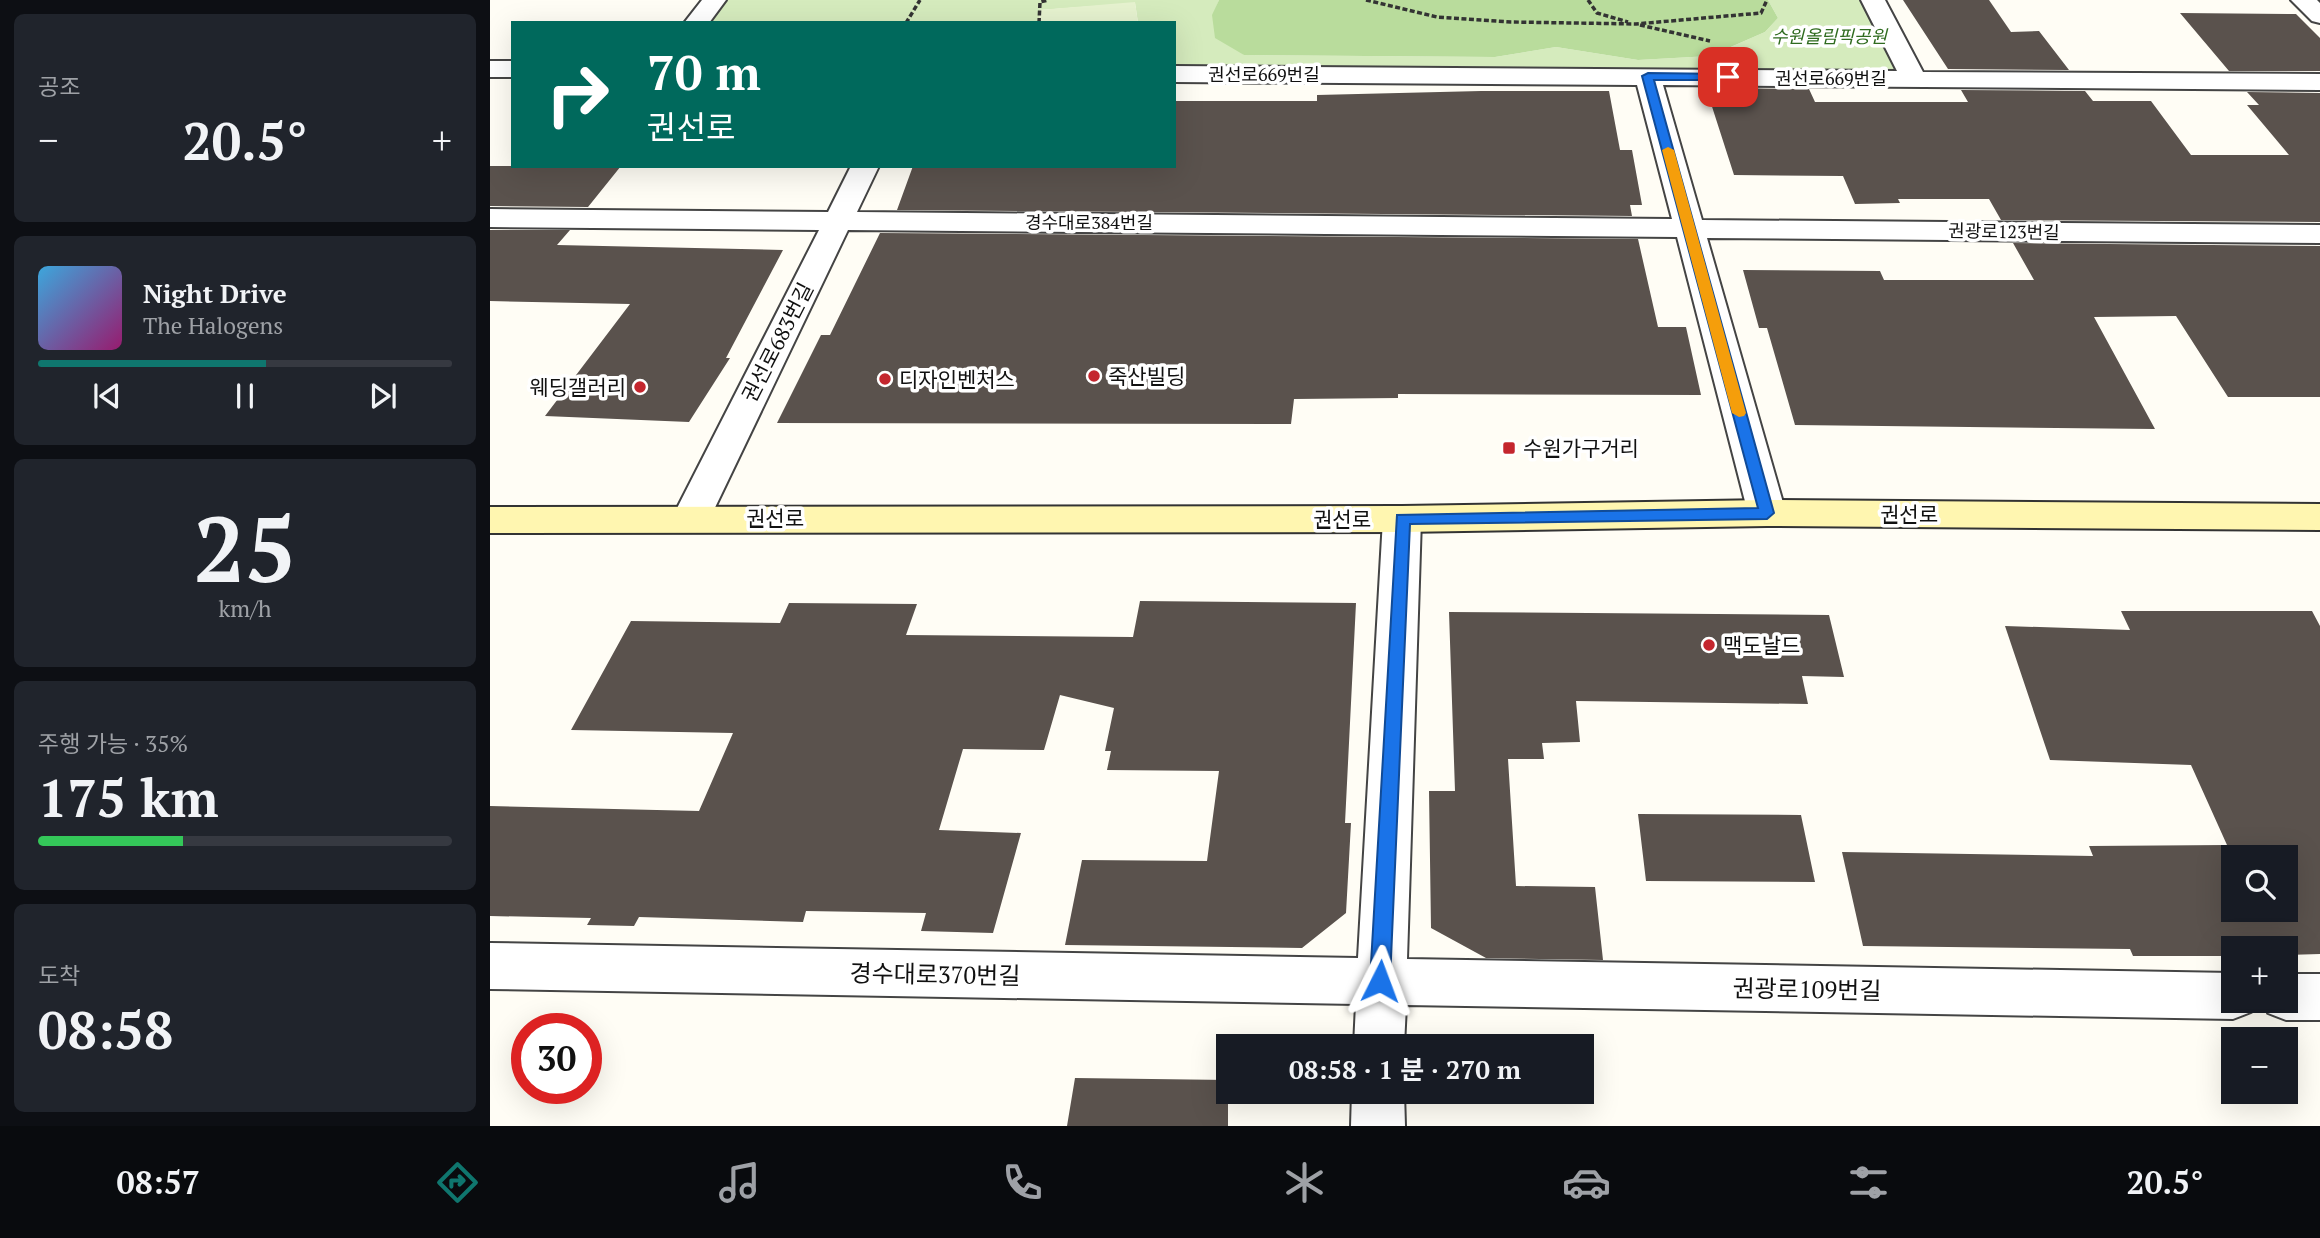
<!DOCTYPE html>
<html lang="ko">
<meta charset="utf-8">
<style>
:root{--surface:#171b24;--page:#20242c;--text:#f1f3f6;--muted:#9ea1a6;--line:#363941;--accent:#0f766e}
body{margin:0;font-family:"PT Serif","Noto Sans KR",serif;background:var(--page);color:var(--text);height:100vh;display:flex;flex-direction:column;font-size:26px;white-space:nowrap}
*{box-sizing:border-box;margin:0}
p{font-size:23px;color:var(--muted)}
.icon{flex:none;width:38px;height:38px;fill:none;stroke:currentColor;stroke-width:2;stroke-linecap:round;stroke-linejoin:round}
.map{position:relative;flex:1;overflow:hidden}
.side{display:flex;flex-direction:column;gap:14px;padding:14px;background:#0d0f14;width:490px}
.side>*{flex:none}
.banner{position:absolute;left:21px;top:21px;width:665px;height:147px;border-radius:0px;box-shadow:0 7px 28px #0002;background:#00695c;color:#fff;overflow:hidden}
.tools{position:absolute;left:1731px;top:845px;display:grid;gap:14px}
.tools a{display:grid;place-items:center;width:77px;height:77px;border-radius:0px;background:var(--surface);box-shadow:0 7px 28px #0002;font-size:35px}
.speed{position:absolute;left:21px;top:1013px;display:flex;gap:14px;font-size:35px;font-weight:700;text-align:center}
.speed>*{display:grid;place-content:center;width:91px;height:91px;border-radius:50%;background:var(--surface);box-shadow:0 7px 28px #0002;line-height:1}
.speed .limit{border:10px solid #d22;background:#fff;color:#111}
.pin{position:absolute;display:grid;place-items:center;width:60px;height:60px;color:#fff;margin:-30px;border-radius:14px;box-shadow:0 4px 10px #0006}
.me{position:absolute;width:77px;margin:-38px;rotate:3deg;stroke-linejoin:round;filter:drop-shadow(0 0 5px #0008)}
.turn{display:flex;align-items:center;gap:24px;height:147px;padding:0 21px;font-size:32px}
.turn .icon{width:91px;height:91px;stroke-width:2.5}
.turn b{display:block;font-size:49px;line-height:60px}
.big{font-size:52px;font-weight:700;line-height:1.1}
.side .card{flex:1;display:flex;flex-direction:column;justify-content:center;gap:10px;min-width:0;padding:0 24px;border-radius:10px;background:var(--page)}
.side .dial{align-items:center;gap:0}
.dial b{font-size:91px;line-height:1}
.song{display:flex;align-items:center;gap:21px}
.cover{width:84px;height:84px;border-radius:10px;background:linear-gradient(135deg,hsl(200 70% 55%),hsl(320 70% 35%))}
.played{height:7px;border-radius:4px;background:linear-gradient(90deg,var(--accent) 55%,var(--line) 55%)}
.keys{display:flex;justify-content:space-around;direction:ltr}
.heat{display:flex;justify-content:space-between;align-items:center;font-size:38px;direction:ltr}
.charge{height:10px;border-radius:5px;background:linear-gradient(90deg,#34c759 35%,var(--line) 0)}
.trip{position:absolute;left:726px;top:1034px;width:378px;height:70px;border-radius:0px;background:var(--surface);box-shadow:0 7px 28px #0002;font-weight:700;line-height:70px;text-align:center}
.tab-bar{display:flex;height:112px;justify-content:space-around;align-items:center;background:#090b0e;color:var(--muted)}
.tab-bar .icon{width:49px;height:49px}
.tab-bar .current{color:var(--accent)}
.tab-bar b{font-size:32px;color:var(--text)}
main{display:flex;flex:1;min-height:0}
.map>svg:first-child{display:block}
</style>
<main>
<section class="side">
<div class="card"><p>공조</p>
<div class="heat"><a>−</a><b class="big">20.5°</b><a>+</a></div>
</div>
<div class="card">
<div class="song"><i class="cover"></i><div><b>Night Drive</b><p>The Halogens</p></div></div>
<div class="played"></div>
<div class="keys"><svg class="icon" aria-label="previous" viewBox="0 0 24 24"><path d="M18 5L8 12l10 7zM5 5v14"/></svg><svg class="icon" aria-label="pause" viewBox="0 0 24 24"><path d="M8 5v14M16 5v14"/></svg><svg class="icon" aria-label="next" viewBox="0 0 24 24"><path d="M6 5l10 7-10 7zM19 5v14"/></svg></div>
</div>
<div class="card dial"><b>25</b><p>km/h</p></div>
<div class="card"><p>주행 가능 · 35%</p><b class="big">175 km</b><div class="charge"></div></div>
<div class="card"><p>도착</p><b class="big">08:58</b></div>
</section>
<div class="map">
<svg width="1830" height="1126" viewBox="0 0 1830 1126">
<rect width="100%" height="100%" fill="#fffdf5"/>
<path fill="#d5ebbd" d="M236,0H729L723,15L754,55L1005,57L1066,47L1148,60L1220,56L1275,32L1288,18L1278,0H1379L1422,75L684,69V23H648L645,3L550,10L549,23H218Z"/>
<path fill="#b9dc9c" d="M729,0H1278L1288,18L1275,32L1220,56L1148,60L1066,47L1005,57L754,55L725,38L722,15Z"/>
<path fill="#e6f2cf" d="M645,2L648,23H549V10Z"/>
<path fill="#5a524d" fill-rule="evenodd" d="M1413,0H1499L1521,32L1549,31L1579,70L1458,69Z
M1690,13L1806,14L1830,38V71H1739Z
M1216,88L1319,89L1325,102H1478L1471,90L1595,91L1603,101H1661L1701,155H1799L1757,105H1769L1757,92L1830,93V222L1511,220L1499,199H1408L1410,203L1365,204L1353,176L1244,175Z
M991,91H1119L1130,150H1142L1152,205H1140L1142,216L407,210L423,166H684V101H827V95Z
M0,166H131L98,207L0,206Z
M0,230H80L67,245L293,250L236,358H240L199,422L55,416L140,304L0,301Z
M390,233L1148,239L1168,327H1196L1211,395L908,394V398L804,399L801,424L287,423L331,335H340Z
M1523,243L1830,246V397H1738L1686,316L1604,317L1665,429L1305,425L1277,328H1269L1253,270L1390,271L1394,280H1544Z
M650,601L866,603L855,823H861L856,913L812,948L575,945L592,860L717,861L729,771L617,770L621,751H615L624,708L570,695L554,750L473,749L449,830L531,833L503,933L431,931L436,913L316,911L313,922L149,917L144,926L97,925L101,918L0,916V806L209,811L243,733L81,730L141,621L290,623L299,603L427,604L416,635L643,637Z
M1631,611H1822L1830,626V954L1796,955V948H1743V956H1643L1640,949L1373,946L1352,852L1603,856L1599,846L1737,845L1701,765L1560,760L1515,626L1640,630ZM1743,858H1796V910H1743Z
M959,612L1339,615L1354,677L1312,676L1318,704L1086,701L1090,742L1052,743L1054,759H1018L1026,886L1105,887L1113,960L996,958L941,928L939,791H965Z
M1148,814L1311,815L1325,882L1156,881Z
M585,1078L738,1080V1126H577Z"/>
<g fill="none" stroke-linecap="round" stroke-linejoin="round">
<defs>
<path id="street" d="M212,0H236L219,23H194Z
M1371,0H1395L1433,72L1830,74V90L1173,85L1212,220L1830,225V243L1217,238L1296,513L1290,522L1277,526L1264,522L1258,513L1187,237L358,230L220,518L214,527L201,531L188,527L182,518L329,230L0,227V209L338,212L361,166H389L367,212L1182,219L1147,85L684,82V66L1407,71Z
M1801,0H1827L1830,3V23L1822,21Z
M0,61H23V77H0Z
M912,506L925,510L931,519L917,959L1743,973V1001H1766L1761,1012L1743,1019L916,1005L914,1046H864L866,1004L0,989V943L868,958L893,519L899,510Z
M1796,974H1830V1020H1796L1778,1013L1773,1001H1796Z
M862,1092H914L915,1126H861Z"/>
<path id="secondary" d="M1277,500L1830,504V530L1277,526L912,532L0,533V507L912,506Z"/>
</defs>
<use href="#street" stroke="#444" stroke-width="4"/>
<use href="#secondary" stroke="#333" stroke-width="4"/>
<path stroke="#333" stroke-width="3.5" stroke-dasharray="5 2.5" stroke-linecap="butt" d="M876,0L947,17L1021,22L1146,24L1271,13L1277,0
M1098,0L1107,13L1138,22
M416,23L430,0
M549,23L550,2L558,0
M1150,25L1220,41"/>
<use href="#street" fill="#fff" fill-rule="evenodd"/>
<use href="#secondary" fill="#fff6b0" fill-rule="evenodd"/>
</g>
<path fill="#1a73e8" stroke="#114b97" stroke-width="2" d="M1158,73L1238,74L1243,77L1238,80H1164L1284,513L1277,519L920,524L900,981L897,988L890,991L883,988L880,981L907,515L1268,508L1152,76Z"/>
<path fill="#f59e0b" d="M1178,147L1184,150L1256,413L1254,416L1249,417L1242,413L1172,150Z"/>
<g fill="#c4262e" stroke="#fff" stroke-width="2.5">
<circle cx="604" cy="376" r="7"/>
<circle cx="395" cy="379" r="7"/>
<circle cx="150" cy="387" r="7"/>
<rect x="1012" y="441" width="14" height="14" rx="3.5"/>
<circle cx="1219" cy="645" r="7"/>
</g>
<g text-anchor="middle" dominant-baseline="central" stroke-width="7" stroke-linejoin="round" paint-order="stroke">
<g font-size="18" font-style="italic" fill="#2f6b1f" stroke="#fff">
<text x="1339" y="36">수원올림픽공원</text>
</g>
<g font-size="18" fill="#111" stroke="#fff">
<text x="774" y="74">권선로669번길</text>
<text x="1341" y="78">권선로669번길</text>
<text x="599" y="222">경수대로384번길</text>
<text transform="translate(1514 231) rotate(1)">권광로123번길</text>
</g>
<g font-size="21" fill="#111" stroke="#fff">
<text transform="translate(287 342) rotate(-63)">권선로683번길</text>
<text x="1419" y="514">권선로</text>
<text x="285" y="518">권선로</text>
<text x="852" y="519">권선로</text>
</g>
<g font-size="21" fill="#111" stroke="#fff" text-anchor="start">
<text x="618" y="376">죽산빌딩</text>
<text x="409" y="379">디자인벤처스</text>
<text x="136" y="387" text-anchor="end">웨딩갤러리</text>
<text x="1033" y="448">수원가구거리</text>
<text x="1233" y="645">맥도날드</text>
</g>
<g font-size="24" fill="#111" stroke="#fff">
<text transform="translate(445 974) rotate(1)">경수대로370번길</text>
<text transform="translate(1317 989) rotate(1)">권광로109번길</text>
</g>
</g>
</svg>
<div class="tools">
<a><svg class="icon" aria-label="search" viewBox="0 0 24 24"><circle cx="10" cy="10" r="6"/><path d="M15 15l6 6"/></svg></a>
<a>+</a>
<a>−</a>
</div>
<div class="speed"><div class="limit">30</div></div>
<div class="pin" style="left:1238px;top:77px;background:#d93025"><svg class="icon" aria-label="arrive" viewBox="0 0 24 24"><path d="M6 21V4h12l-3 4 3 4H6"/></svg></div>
<svg class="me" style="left:890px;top:981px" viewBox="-20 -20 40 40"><path d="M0-17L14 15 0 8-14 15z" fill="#1a73e8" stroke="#fff" stroke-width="4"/></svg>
<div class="trip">08:58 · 1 분 · 270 m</div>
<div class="banner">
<div class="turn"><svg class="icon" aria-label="right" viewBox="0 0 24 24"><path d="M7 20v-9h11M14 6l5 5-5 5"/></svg><div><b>70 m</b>권선로</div></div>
</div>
</div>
</main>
<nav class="tab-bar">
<b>08:57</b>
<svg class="icon current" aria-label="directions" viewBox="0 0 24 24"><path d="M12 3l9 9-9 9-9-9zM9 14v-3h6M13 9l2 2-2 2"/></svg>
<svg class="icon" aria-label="music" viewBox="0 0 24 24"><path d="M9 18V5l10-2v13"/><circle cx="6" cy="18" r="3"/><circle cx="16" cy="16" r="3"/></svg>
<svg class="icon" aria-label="phone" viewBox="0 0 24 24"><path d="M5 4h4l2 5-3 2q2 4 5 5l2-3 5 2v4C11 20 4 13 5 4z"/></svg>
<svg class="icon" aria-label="climate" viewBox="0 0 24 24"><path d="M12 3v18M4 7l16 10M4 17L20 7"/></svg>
<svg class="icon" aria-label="car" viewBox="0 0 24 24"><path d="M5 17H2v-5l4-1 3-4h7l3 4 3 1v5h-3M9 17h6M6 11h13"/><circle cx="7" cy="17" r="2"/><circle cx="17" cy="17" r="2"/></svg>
<svg class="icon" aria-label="filters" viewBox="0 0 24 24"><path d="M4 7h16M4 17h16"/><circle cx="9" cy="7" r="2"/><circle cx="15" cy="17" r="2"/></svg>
<b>20.5°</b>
</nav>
